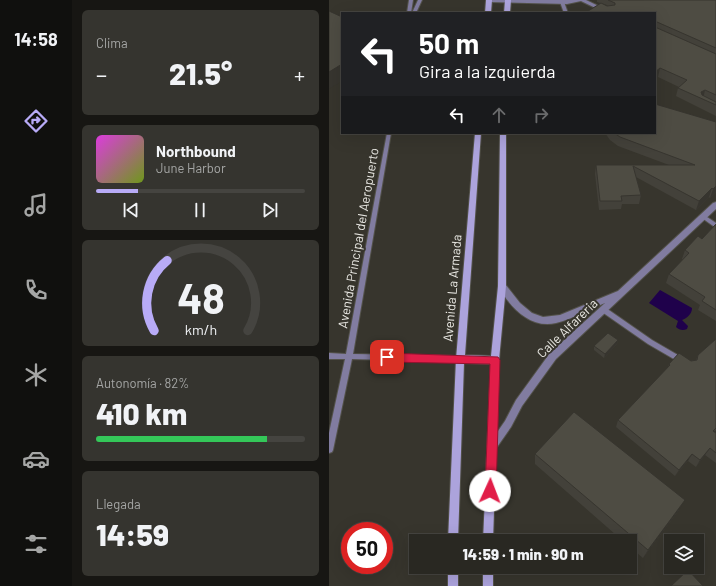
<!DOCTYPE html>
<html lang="es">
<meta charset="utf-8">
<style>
:root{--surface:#292822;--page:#35342f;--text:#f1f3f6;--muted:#a5a6a5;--line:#454440;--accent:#b8abf7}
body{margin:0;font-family:Barlow,sans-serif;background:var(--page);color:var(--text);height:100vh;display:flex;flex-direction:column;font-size:15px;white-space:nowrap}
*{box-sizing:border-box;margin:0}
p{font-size:13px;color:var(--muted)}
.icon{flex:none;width:22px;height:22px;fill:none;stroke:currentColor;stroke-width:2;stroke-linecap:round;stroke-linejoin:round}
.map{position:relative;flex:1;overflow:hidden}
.drawer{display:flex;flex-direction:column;gap:10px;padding:10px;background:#171613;width:257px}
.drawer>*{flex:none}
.hud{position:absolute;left:12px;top:12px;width:315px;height:122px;border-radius:0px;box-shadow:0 4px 16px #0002,0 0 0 1px var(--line);background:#202124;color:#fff;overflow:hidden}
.controls{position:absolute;left:335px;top:534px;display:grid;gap:8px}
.controls a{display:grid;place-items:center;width:40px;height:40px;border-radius:0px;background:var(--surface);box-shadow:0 4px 16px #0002,0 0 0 1px var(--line);font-size:20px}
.speed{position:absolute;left:12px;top:522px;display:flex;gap:8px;font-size:20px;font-weight:700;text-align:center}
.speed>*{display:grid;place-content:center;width:52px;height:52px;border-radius:50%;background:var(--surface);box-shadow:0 4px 16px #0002,0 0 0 1px var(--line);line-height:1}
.speed .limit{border:6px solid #d22;background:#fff;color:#111}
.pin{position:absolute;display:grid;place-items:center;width:34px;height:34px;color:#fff;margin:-17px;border-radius:8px;box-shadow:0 2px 6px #0006}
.me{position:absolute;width:44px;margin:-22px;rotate:2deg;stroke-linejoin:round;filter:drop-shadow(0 0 3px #0008)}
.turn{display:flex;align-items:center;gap:14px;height:84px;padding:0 12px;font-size:18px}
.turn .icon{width:52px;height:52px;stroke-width:2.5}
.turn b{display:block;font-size:28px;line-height:34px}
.lanes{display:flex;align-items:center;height:38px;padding:0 12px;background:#0003;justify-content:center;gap:20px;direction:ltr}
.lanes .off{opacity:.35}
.big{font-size:30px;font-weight:800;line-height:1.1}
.drawer .card{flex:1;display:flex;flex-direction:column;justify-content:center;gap:6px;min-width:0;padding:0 14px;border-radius:6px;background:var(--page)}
.drawer .dial{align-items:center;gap:0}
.dial svg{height:104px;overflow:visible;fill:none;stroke:var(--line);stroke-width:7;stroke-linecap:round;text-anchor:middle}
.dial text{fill:var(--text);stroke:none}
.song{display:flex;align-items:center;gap:12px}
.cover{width:48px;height:48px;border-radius:6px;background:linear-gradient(135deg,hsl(300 70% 55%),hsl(80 70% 35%))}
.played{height:4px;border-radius:2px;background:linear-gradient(90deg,var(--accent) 20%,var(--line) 20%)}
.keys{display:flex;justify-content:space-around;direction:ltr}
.heat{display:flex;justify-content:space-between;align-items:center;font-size:22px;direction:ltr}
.charge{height:6px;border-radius:3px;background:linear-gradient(90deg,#34c759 82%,var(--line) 0)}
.trip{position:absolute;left:80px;top:534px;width:228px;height:40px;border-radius:0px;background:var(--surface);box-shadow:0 4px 16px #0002,0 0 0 1px var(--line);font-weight:800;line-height:40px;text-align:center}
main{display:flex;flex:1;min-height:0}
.tabs{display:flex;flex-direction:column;width:72px;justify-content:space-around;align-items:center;background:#10100e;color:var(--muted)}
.tabs .icon{width:28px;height:28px}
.tabs .selected{color:var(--accent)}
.tabs b{font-size:18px;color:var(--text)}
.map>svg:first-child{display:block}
</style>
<main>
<nav class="tabs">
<b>14:58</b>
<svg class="icon selected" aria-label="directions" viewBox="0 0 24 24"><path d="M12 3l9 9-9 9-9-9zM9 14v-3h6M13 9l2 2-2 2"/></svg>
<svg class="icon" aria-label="music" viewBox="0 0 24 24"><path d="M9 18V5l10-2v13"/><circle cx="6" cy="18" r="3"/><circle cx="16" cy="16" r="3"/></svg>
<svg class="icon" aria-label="phone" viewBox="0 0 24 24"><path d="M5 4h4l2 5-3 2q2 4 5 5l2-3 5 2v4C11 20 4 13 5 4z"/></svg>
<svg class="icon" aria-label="climate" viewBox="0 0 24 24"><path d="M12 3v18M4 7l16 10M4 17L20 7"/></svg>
<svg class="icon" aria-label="car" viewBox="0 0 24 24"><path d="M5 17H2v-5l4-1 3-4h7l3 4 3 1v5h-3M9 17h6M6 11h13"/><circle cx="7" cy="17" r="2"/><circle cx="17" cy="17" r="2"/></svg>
<svg class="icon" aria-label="filters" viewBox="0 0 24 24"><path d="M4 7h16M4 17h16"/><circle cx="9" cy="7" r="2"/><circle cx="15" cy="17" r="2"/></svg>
</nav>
<section class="drawer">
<div class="card"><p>Clima</p>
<div class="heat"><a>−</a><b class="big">21.5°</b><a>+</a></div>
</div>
<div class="card">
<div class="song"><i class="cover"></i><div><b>Northbound</b><p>June Harbor</p></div></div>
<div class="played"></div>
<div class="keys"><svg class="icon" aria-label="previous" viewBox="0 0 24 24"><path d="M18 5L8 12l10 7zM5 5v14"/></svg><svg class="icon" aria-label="pause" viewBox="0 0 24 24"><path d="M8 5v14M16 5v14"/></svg><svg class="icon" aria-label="next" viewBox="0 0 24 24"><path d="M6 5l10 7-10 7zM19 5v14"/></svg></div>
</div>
<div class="card dial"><svg viewBox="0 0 100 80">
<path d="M14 69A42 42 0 1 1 86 69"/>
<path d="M14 69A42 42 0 0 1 24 15" stroke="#b8abf7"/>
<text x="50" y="56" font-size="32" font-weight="700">48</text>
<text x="50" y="72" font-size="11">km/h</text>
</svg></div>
<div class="card"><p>Autonomía · 82%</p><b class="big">410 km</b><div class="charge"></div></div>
<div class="card"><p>Llegada</p><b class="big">14:59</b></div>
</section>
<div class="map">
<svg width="387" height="586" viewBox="0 0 387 586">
<rect width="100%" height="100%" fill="#37352d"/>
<path fill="#1f014b" d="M331,290L363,308C363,314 358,318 353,320L359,326L358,329C354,331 350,330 347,327L349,321L320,303Z"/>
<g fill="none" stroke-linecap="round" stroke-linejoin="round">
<defs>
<path id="service" d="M80,0H84L82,13H78Z
M89,0H93L87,13H83Z
M232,1L235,2L239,13H235L231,2Z
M58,133H62L24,354L131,356L133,357L134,359L133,361L131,362L23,359L4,450L3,452L0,453V433L16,359H0V353L17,354Z
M375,215L387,223V228L373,218L372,217Z
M273,308H277L323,340L354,358L355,360L354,362L352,363L350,362L319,344L273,312L272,310Z"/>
<path id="minor" d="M157,0H257L284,13H277L252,1L238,4L160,2Z
M387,202V209L227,359L193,406L182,427L166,450L163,452L160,450L158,447L160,444L176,421L187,400L221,353L276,303C260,309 244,319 227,323C201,329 181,307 169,286L170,284H176L191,303L203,313L214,317L231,315L289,291L384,203Z"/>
<path id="secondary" d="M157,0H163L162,13H156Z
M176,0H182L181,13H175Z
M146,133H152L136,355L162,356L169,286L171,133H177V286L170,360L164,541H154L162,364L135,363L129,541H119L127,359Z
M119,567H129V586H119Z
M154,567H164V586H154Z"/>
</defs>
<use href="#service" stroke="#53524a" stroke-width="2"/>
<use href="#minor" stroke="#53524a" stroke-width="2"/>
<use href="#secondary" stroke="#53524a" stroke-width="2"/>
<use href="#service" fill="#817ca0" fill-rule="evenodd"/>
<use href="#minor" fill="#817ca0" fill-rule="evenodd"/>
<use href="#secondary" fill="#aca3dc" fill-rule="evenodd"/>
</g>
<path fill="#43413a" d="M268,0H387V116L347,96L349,88L350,87L329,77L278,5L268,2Z
M387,122V192L381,198L380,197L367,210L307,177L312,195L310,204H293L292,209L270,210L266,174L267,165H340L289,146L281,140L276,133H326Z
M387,224V321L369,310L371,305L337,283L340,274L354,260L353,259L356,250L373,239Z
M387,339V430L385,432L387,433V463L376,455L367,467L359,461L346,476L287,427L289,420L339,368L340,364L367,360L369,355Z
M289,340L288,344L275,358L265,350V346Z
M206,454L350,510L314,558L301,547V541H294L206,464Z"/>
<path fill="#37352f" d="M326,22H328L327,31H326Z
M13,64V81L0,89V72Z
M331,68L329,77L326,79V72Z
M376,90L374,99L372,92Z
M387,186V192L381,198L384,189Z
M383,188L380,197L367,210L370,201Z
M289,340L288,344L275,358L276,354Z
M381,448L376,455L367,467L371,460Z
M363,454L359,461L346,476L350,470Z
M356,500L350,510L314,558L319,550Z"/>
<path fill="#4e4c43" stroke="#37352f" d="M279,0H387V48L328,22H326V27L387,54V95L376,90L372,92L373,95L387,102V105L349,88L358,80L331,68L326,72V13H256L272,3L278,6L286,5V3Z
M0,11L13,17V64L0,72Z
M326,104L387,122V186L384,189L383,188L370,201L304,166L312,195L292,196L293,201H271L267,165H366L291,137L285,133H326Z
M387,224V310L373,301L376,297L340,274L360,253L356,250L369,236L373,239Z
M279,333L289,340L276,354L265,346Z
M387,339V428L384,431L387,433V453L381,448L371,460L363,454L350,470L289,420L341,365L340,364L350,353L362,361L368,360L369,355Z
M245,412L356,500L319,550L206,454Z
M359,570L374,586H342Z"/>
<path fill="#e11d48" stroke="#92132f" d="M58,353L169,357L171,360L167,491L165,495L161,497L157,495L156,491L161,364L58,362L54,360L53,357L54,354Z"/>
<g text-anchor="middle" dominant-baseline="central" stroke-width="4" stroke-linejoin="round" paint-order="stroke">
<g font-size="13" fill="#e9e8e3" stroke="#37352d">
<text transform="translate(29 238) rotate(-80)">Avenida Principal del Aeropuerto</text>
<text transform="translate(123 288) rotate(-85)">Avenida La Armada</text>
<text transform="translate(238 328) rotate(-44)">Calle Alfareria</text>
</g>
</g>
</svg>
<div class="controls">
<a><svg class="icon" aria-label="layers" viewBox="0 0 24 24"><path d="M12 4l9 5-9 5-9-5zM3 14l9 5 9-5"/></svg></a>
</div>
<div class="speed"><div class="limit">50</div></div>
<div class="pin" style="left:58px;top:357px;background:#d93025"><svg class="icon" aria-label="arrive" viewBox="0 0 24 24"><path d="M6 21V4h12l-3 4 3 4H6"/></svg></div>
<svg class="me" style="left:161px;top:491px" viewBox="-20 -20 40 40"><circle r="19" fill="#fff"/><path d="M0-13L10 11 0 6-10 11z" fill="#e11d48"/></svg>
<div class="trip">14:59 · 1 min · 90 m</div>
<div class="hud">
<div class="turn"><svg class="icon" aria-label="left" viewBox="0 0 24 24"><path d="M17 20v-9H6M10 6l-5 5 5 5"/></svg><div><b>50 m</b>Gira a la izquierda</div></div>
<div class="lanes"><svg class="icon" aria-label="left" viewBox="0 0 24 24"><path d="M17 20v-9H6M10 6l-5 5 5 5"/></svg><svg class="icon off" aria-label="ahead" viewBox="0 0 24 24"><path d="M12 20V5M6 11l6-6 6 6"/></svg><svg class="icon off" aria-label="right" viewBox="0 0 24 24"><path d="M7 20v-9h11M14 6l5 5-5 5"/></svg></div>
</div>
</div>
</main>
